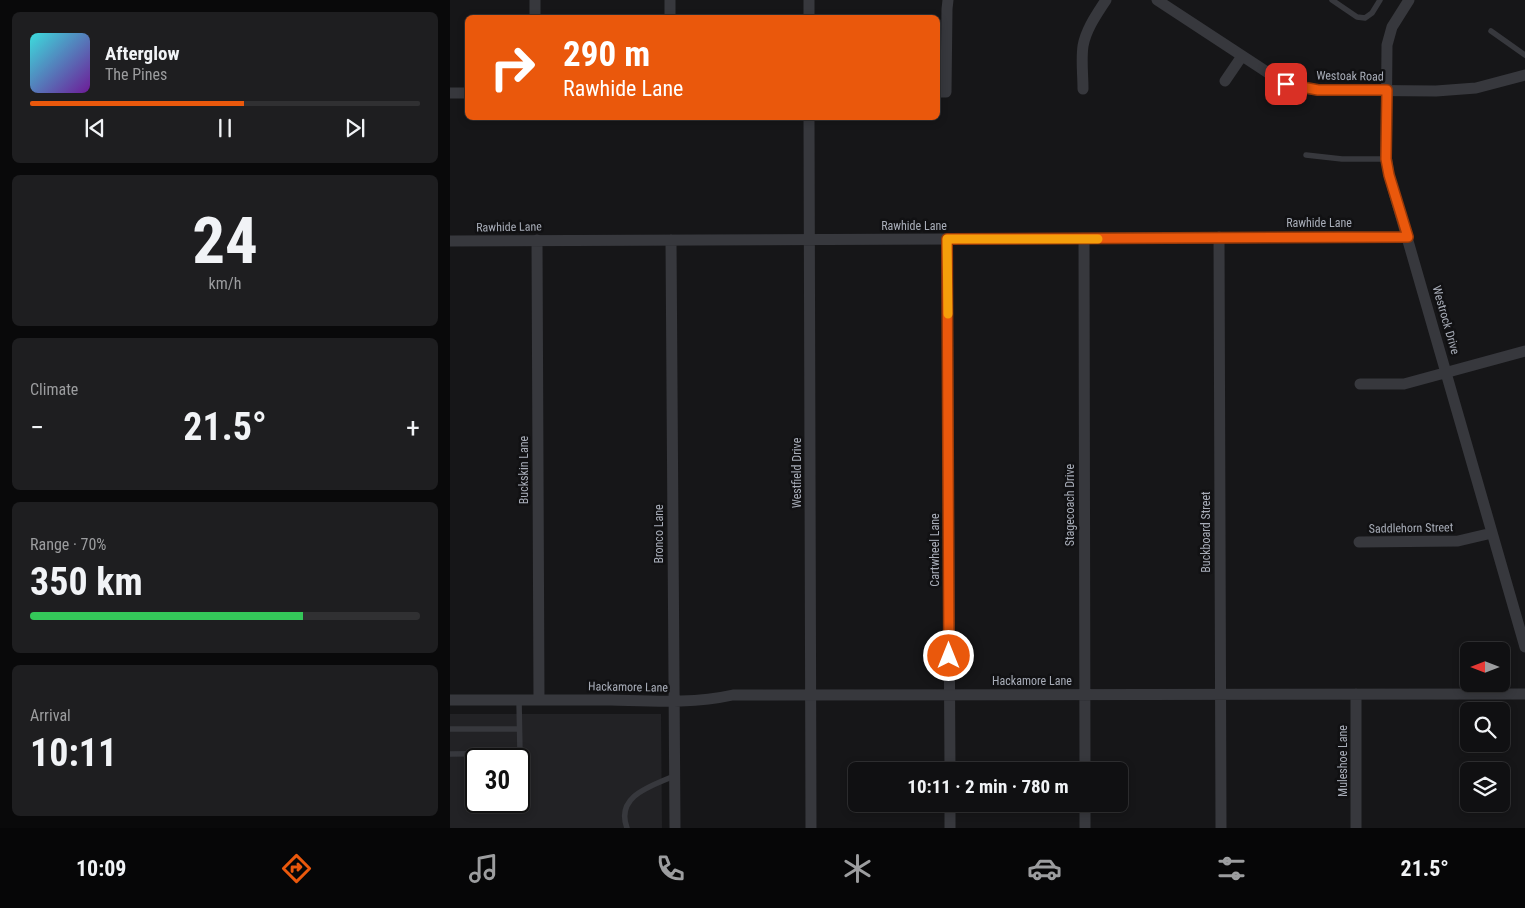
<!DOCTYPE html>
<meta charset="utf-8">
<style>
:root{--surface:#101012;--page:#1e1e20;--text:#f1f3f6;--muted:#9c9d9f;--line:#303032;--accent:#ea580c}
body{margin:0;font-family:"Roboto Condensed",sans-serif;background:var(--page);color:var(--text);height:100vh;display:flex;flex-direction:column;font-size:19px;white-space:nowrap}
*{box-sizing:border-box;margin:0}
p{font-size:16px;color:var(--muted)}
.icon{flex:none;width:28px;height:28px;fill:none;stroke:currentColor;stroke-width:2;stroke-linecap:round;stroke-linejoin:round}
.map{position:relative;flex:1;overflow:hidden}
.details{display:flex;flex-direction:column;gap:12px;padding:12px;background:#09090a;width:450px}
.details>*{flex:none}
.hud{position:absolute;left:15px;top:15px;width:475px;height:105px;border-radius:8px;box-shadow:0 2px 8px #0003,0 0 0 1px var(--line);background:#ea580c;color:#fff;overflow:hidden}
.needle{width:32px;rotate:270deg}
.tools{position:absolute;left:1010px;top:642px;display:grid;gap:10px}
.tools a{display:grid;place-items:center;width:50px;height:50px;border-radius:8px;background:var(--surface);box-shadow:0 2px 8px #0003,0 0 0 1px var(--line);font-size:25px}
.speed{position:absolute;left:15px;top:748px;display:flex;gap:10px;font-size:25px;font-weight:700;text-align:center}
.speed>*{display:grid;place-content:center;width:65px;height:65px;border-radius:50%;background:var(--surface);box-shadow:0 2px 8px #0003,0 0 0 1px var(--line);line-height:1}
.speed .limit{border:2px solid #111;border-radius:8px;background:#fff;color:#111}
.pin{position:absolute;display:grid;place-items:center;width:42px;height:42px;color:#fff;margin:-21px;border-radius:10px;box-shadow:0 2px 8px #0006}
.me{position:absolute;width:55px;margin:-28px;rotate:0deg;stroke-linejoin:round;filter:drop-shadow(0 0 4px #0008)}
.turn{display:flex;align-items:center;gap:18px;height:105px;padding:0 15px;font-size:22px}
.turn .icon{width:65px;height:65px;stroke-width:2.5}
.turn b{display:block;font-size:35px;line-height:42px}
.big{font-size:38px;font-weight:700;line-height:1.1}
.details .card{flex:1;display:flex;flex-direction:column;justify-content:center;gap:8px;min-width:0;padding:0 18px;border-radius:8px;background:var(--page)}
.details .dial{align-items:center;gap:0}
.dial b{font-size:65px;line-height:1}
.song{display:flex;align-items:center;gap:15px}
.cover{width:60px;height:60px;border-radius:8px;background:linear-gradient(135deg,hsl(180 70% 55%),hsl(280 70% 35%))}
.played{height:5px;border-radius:2px;background:linear-gradient(90deg,var(--accent) 55%,var(--line) 55%)}
.keys{display:flex;justify-content:space-around;direction:ltr}
.heat{display:flex;justify-content:space-between;align-items:center;font-size:28px;direction:ltr}
.charge{height:8px;border-radius:4px;background:linear-gradient(90deg,#34c759 70%,var(--line) 0)}
.trip{position:absolute;left:398px;top:762px;width:280px;height:50px;border-radius:8px;background:var(--surface);box-shadow:0 2px 8px #0003,0 0 0 1px var(--line);font-weight:700;line-height:50px;text-align:center}
.dock{display:flex;height:80px;justify-content:space-around;align-items:center;background:#060607;color:var(--muted)}
.dock .icon{width:35px;height:35px}
.dock .current{color:var(--accent)}
.dock b{font-size:22px;color:var(--text)}
main{display:flex;flex:1;min-height:0}
.map>svg:first-child{display:block}
</style>
<main>
<section class="details">
<div class="card">
<div class="song"><i class="cover"></i><div><b>Afterglow</b><p>The Pines</p></div></div>
<div class="played"></div>
<div class="keys"><svg class="icon" aria-label="previous" viewBox="0 0 24 24"><path d="M18 5L8 12l10 7zM5 5v14"/></svg><svg class="icon" aria-label="pause" viewBox="0 0 24 24"><path d="M8 5v14M16 5v14"/></svg><svg class="icon" aria-label="next" viewBox="0 0 24 24"><path d="M6 5l10 7-10 7zM19 5v14"/></svg></div>
</div>
<div class="card dial"><b>24</b><p>km/h</p></div>
<div class="card"><p>Climate</p>
<div class="heat"><a>−</a><b class="big">21.5°</b><a>+</a></div>
</div>
<div class="card"><p>Range · 70%</p><b class="big">350 km</b><div class="charge"></div></div>
<div class="card"><p>Arrival</p><b class="big">10:11</b></div>
</section>
<div class="map">
<svg width="1075" height="828" viewBox="0 0 1075 828">
<rect width="100%" height="100%" fill="#161618"/>
<path fill="#222225" fill-rule="evenodd" d="M0,714H211L212,828H0ZM26,759H69V801H26Z"/>
<g fill="none" stroke-linecap="round" stroke-linejoin="round">
<path stroke="#37383d" stroke-width="5.5" d="M882,0L907,17L915,18L922,13L930,0
M1041,31L1075,55
M856,155L892,159H937
M0,729H69
M0,754L70,753L69,700
M177,828C165,796 201,786 224,776"/>
<path stroke="#37383d" stroke-width="11" d="M85,0V18
M220,0V18
M359,0V18
M707,0L829,80L845,87L868,90L986,91L1026,88L1075,75
M959,0L942,27L937,45L936,155L939,175L1075,647
M775,81L792,56
M633,89C633,75 631,60 633,46C636,29 647,14 656,0
M488,92H496L497,9L498,0
M0,93H18
M359,118L361,828
M769,237L771,828
M497,239L500,771
M634,239L635,771
M87,240L89,700
M221,240L225,828
M0,241L958,237
M910,384H954L1075,351
M909,542L1008,541L1042,533
M906,694V828
M0,700C54,700 107,700 161,700C202,701 242,704 283,695L1075,694
M500,804V828
M635,804V828"/>
</g>
<g fill="none" stroke-linecap="round" stroke-linejoin="round">
<defs>
<path id="route" d="M499,656L497,239L958,237L939,175L936,159L937,90H868L836,84"/>
</defs>
<use href="#route" stroke="#983908" stroke-width="12"/>
<use href="#route" stroke="#ea580c" stroke-width="9"/>
<path stroke="#f59e0b" stroke-width="9" d="M498,314L497,239H648"/>
</g>
<g text-anchor="middle" dominant-baseline="central" stroke-width="5" stroke-linejoin="round" paint-order="stroke">
<g font-size="12" fill="#a8adb8" stroke="#111113">
<text transform="translate(900 76) rotate(1)">Westoak Road</text>
<text x="869" y="223">Rawhide Lane</text>
<text x="464" y="226">Rawhide Lane</text>
<text transform="translate(59 227) rotate(-1)">Rawhide Lane</text>
<text transform="translate(996 320) rotate(74)">Westrock Drive</text>
<text transform="translate(74 470) rotate(-90)">Buckskin Lane</text>
<text transform="translate(347 473) rotate(-90)">Westfield Drive</text>
<text transform="translate(620 505) rotate(-90)">Stagecoach Drive</text>
<text transform="translate(961 528) rotate(-1)">Saddlehorn Street</text>
<text transform="translate(756 532) rotate(-90)">Buckboard Street</text>
<text transform="translate(209 534) rotate(-90)">Bronco Lane</text>
<text transform="translate(485 550) rotate(-90)">Cartwheel Lane</text>
<text x="582" y="681">Hackamore Lane</text>
<text transform="translate(178 687) rotate(1)">Hackamore Lane</text>
<text transform="translate(893 761) rotate(-90)">Muleshoe Lane</text>
</g>
</g>
</svg>
<div class="tools">
<a><svg class="needle" viewBox="-14 -14 28 28"><path d="M0-13l5 13h-10z" fill="#e53935"/><path d="M0 13l5-13h-10z" fill="#9c9d9f"/></svg></a>
<a><svg class="icon" aria-label="search" viewBox="0 0 24 24"><circle cx="10" cy="10" r="6"/><path d="M15 15l6 6"/></svg></a>
<a><svg class="icon" aria-label="layers" viewBox="0 0 24 24"><path d="M12 4l9 5-9 5-9-5zM3 14l9 5 9-5"/></svg></a>
</div>
<div class="speed"><div class="limit">30</div></div>
<div class="pin" style="left:836px;top:84px;background:#d93025"><svg class="icon" aria-label="arrive" viewBox="0 0 24 24"><path d="M6 21V4h12l-3 4 3 4H6"/></svg></div>
<svg class="me" style="left:499px;top:656px" viewBox="-20 -20 40 40"><circle r="17" fill="#ea580c" stroke="#fff" stroke-width="3"/><path d="M0-11L8 9 0 5-8 9z" fill="#fff"/></svg>
<div class="trip">10:11 · 2 min · 780 m</div>
<div class="hud">
<div class="turn"><svg class="icon" aria-label="right" viewBox="0 0 24 24"><path d="M7 20v-9h11M14 6l5 5-5 5"/></svg><div><b>290 m</b>Rawhide Lane</div></div>
</div>
</div>
</main>
<nav class="dock">
<b>10:09</b>
<svg class="icon current" aria-label="directions" viewBox="0 0 24 24"><path d="M12 3l9 9-9 9-9-9zM9 14v-3h6M13 9l2 2-2 2"/></svg>
<svg class="icon" aria-label="music" viewBox="0 0 24 24"><path d="M9 18V5l10-2v13"/><circle cx="6" cy="18" r="3"/><circle cx="16" cy="16" r="3"/></svg>
<svg class="icon" aria-label="phone" viewBox="0 0 24 24"><path d="M5 4h4l2 5-3 2q2 4 5 5l2-3 5 2v4C11 20 4 13 5 4z"/></svg>
<svg class="icon" aria-label="climate" viewBox="0 0 24 24"><path d="M12 3v18M4 7l16 10M4 17L20 7"/></svg>
<svg class="icon" aria-label="car" viewBox="0 0 24 24"><path d="M5 17H2v-5l4-1 3-4h7l3 4 3 1v5h-3M9 17h6M6 11h13"/><circle cx="7" cy="17" r="2"/><circle cx="17" cy="17" r="2"/></svg>
<svg class="icon" aria-label="filters" viewBox="0 0 24 24"><path d="M4 7h16M4 17h16"/><circle cx="9" cy="7" r="2"/><circle cx="15" cy="17" r="2"/></svg>
<b>21.5°</b>
</nav>
